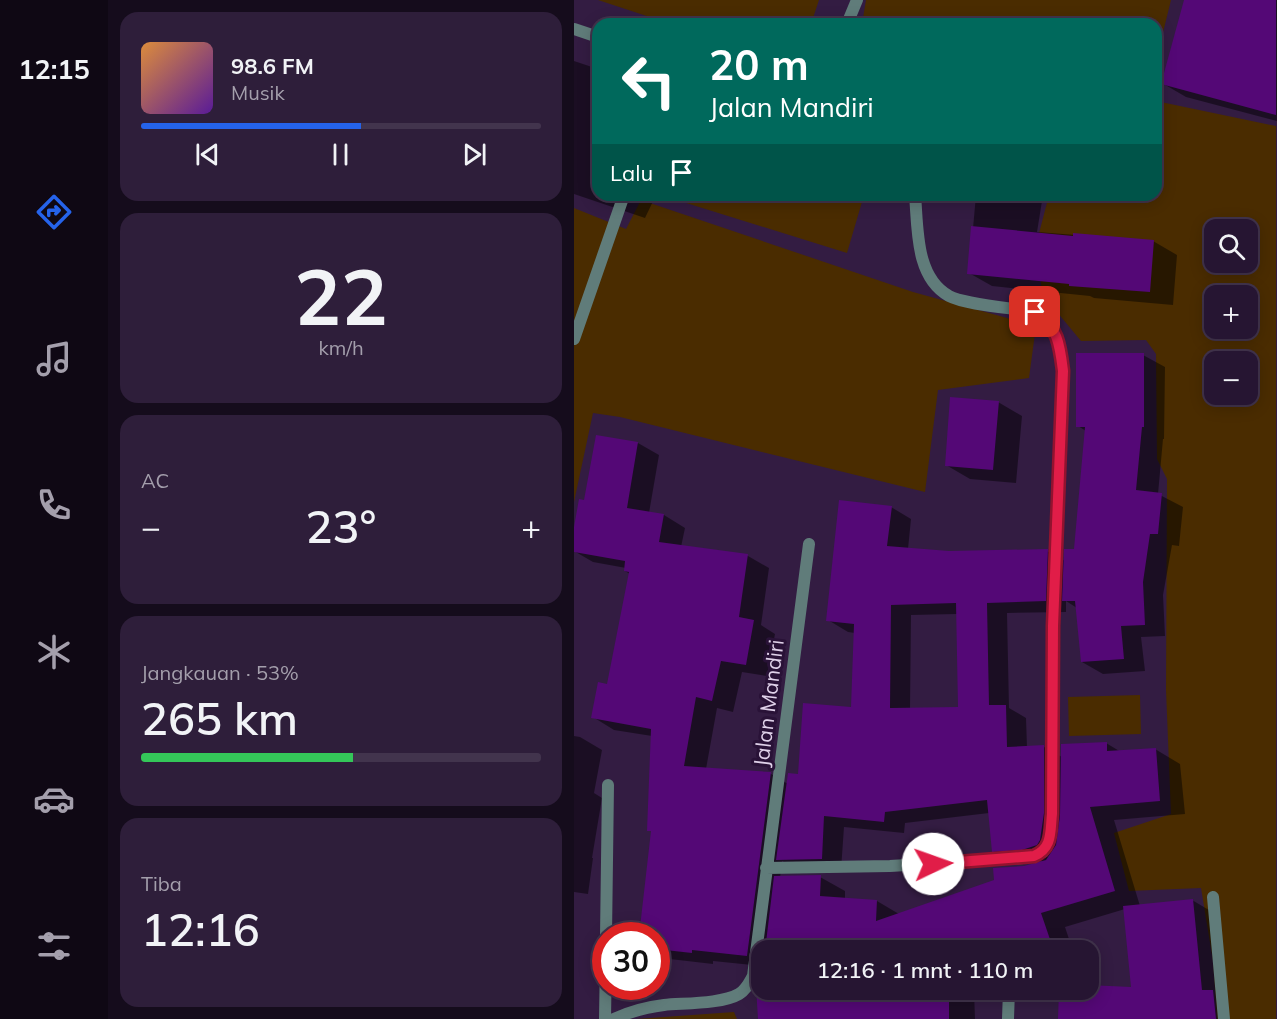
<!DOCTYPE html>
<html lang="id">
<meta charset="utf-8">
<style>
:root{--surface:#261532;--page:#2e1e3a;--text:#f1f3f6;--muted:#a49fac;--line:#42344d;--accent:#2563eb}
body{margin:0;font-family:Mulish,sans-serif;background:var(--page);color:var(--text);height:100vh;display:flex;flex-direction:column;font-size:22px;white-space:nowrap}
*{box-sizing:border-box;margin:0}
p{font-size:20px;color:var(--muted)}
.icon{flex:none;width:33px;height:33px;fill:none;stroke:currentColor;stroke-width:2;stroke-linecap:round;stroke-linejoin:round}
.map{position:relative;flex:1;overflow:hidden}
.details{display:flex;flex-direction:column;gap:12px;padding:12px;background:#150c1c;width:466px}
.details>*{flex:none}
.hud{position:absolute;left:18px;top:18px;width:570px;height:183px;border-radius:18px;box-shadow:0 3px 15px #0003,0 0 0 2px var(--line);background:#00695c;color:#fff;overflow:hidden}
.fabs{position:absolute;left:630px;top:219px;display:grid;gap:12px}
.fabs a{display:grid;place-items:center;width:54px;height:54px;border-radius:12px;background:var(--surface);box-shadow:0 3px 15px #0003,0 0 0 2px var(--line);font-size:30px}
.speed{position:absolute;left:18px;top:922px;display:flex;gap:12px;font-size:30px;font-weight:700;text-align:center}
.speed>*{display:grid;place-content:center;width:78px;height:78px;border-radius:50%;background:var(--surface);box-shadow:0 3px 15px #0003,0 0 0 2px var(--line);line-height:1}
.speed .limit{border:9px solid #d22;background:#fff;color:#111}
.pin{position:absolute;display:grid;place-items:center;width:51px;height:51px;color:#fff;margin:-26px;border-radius:12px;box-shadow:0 3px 9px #0006}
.me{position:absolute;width:66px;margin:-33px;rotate:87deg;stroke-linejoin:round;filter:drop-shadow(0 0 4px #0008)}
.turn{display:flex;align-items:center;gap:21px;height:126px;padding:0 18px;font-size:27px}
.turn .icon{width:78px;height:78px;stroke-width:2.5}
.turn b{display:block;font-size:42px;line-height:51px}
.then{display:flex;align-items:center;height:57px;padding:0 18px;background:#0003;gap:12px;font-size:22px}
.big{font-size:45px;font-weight:600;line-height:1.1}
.details .tile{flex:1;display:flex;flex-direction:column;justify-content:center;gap:9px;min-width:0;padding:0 21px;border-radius:18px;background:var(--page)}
.details .dial{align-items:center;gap:0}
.dial b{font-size:78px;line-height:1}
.song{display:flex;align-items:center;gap:18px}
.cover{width:72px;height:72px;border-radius:9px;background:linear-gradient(135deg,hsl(30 70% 55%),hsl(270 70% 35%))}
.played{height:6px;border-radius:3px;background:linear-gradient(90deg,var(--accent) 55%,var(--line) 55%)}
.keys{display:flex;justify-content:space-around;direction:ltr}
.heat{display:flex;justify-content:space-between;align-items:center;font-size:33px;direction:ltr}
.charge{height:9px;border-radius:4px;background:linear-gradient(90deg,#34c759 53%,var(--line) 0)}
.trip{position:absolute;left:177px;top:940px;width:348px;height:60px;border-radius:18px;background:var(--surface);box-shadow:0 3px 15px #0003,0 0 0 2px var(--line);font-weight:600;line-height:60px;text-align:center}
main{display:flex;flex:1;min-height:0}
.dock{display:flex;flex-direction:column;width:108px;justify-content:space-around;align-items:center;background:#0f0814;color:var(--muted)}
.dock .icon{width:42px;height:42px}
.dock .on{color:var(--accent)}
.dock b{font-size:27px;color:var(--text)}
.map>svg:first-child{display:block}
</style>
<main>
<nav class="dock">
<b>12:15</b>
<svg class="icon on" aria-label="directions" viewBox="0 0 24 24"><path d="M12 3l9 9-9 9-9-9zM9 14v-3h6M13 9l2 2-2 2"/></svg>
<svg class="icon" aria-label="music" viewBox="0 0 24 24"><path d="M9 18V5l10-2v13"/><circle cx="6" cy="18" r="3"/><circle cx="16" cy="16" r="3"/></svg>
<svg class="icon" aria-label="phone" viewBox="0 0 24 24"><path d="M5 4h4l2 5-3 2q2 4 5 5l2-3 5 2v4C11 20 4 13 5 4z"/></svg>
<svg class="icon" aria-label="climate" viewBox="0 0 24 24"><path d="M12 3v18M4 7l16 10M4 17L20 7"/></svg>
<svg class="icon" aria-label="car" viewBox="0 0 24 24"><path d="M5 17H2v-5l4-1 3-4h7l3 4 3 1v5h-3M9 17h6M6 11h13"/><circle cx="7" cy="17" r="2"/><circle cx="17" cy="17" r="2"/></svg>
<svg class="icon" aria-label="filters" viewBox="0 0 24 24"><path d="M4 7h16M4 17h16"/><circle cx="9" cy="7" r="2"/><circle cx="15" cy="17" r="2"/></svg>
</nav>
<section class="details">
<div class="tile">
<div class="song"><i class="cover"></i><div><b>98.6 FM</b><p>Musik</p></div></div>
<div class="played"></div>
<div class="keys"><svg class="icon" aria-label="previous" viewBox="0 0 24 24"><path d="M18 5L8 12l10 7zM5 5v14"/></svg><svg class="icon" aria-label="pause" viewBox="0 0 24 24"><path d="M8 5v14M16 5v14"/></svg><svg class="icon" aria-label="next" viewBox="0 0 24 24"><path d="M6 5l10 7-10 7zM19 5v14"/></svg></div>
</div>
<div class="tile dial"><b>22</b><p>km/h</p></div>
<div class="tile"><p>AC</p>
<div class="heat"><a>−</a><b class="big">23°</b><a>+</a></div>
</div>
<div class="tile"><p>Jangkauan · 53%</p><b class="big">265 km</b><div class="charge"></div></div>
<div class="tile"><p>Tiba</p><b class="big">12:16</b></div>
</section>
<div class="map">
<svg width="703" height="1019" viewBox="0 0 703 1019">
<rect width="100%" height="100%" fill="#331c42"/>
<path fill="#4a2c00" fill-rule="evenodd" d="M24,0H245L237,24H97Z
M292,0H597L582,61V24H288Z
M582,101L702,126V1019H643L639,961L627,888L555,891L540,833L597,814L592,690L593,479L583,459L582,354L572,340L507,341L468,294L463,241L475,195H582ZM640,230H674V262H640ZM640,296H674V328H640ZM640,362H674V394H640Z
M93,195H290L273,253L93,197Z
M67,200L339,292L462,326L455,378L364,390L351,492L46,417L19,413L0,502V208L52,229Z
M566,695L567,734L495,736L494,697Z
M160,1012L163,1019H62Z"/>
<path fill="#0007" fill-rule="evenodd" d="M612,0H703V121L612,97L588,83Z
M0,61L24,69V195H82L71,218L0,194Z
M402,195H469L463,232L579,241L603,255L599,305L520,298L516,296L418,286L395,273Z
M569,355L591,367L590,439H589L584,494L609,507L605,546L598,545L589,595L591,636L567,637L571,671L529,674L508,662L503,608L492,601V612L433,613L435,708L452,718L453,747H470L488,757L532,743L547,752L581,749L606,764L611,814L540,820L566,906L618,900L645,916L655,1019H485L486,990L558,989L551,909L491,927L499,951H188V966L139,961V964L87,958L82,955V936H67L79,832L75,830L78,736L40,730L19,717L35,686L56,574L51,571L52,568L19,562L0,551V537L12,501L64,443L85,455L75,513L90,515L111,528L107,547L174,556L195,568L187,625L201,634L193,676L168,672L159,712L143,708L132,769L197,774L214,784L225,776L278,708L281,633L274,632L254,620L317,507L337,519L334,549L375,553L473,551L491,561L501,550L512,431L504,426ZM383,614L385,709H336L337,615ZM415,813L419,851L439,862L470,861L422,881L325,914L303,901L271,899V891L246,877L206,878L208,861L224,870H267L270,827L330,833L331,823Z
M424,402L448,416L442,483L396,479L372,465Z
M0,736L6,737L28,750L20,793L28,798L18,858H19L14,894L0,892Z
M188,990H402L400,991L401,1019H186Z"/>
<path fill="#540876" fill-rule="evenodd" d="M610,0H702V115L587,84Z
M397,226L499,236V233L580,240L576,292L495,286V284L393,274Z
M502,353H570V427H568L562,490L588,493L584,534H576L569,582L571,625L547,626L550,659L507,662L501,601H488L490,549H500L511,427H502Z
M376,397L425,401L419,470L371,466Z
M22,435L64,442L53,508L90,514L85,542L174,554L165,617L180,620L172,665L147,661L138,701L122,697L110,766L197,772L173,956L118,950V953L82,949V936H65L77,831H73L77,729L17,718L24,682L33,684L55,572L50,571L51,561L0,552V527L5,499L10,500Z
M265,500L318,506L313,546L375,551L474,549L472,601L413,603L415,705H432L433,747L470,745V813L466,840L463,845L448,850L418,852L413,800L311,812L310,822L250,816L248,859L202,860L214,773L224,774L229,703L277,707L280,624L252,621ZM382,603L384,707L316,708L317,605Z
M533,742V751L582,748L586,801L516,807L541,891L467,913L480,951H191L200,876L247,875L246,896L303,900L302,921L420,880L419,868L450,866L472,860L482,845L486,815L487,744Z
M619,899L628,990H639L642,1019H484L485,990H514V985L557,987L549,906Z
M188,975V990H375V1019H184L182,987Z"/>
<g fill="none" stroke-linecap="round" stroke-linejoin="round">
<path stroke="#607c7a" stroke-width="12" d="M273,24L283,0
M0,29L24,37
M0,339L50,195
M192,868L316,866L449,858L469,852L474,843L478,814L479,626L489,371C486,346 484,326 461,312C440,308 392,305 375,296C341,277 344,228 341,195
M639,897L650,1019
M32,936L34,785
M31,1019L32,956
M40,1019C55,1012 73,1007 90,1005C110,1003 148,1004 165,994C172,990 175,983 179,976L235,544
M434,1019L435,990"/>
</g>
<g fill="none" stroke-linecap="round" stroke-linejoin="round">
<defs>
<path id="route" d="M359,864L460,856C479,848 476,831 478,814L479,626L489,371C486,346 484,326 461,312"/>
</defs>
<use href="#route" stroke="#92132f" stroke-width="15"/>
<use href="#route" stroke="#e11d48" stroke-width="10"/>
</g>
<g text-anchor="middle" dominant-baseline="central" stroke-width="6" stroke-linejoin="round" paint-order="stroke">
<g font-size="21" fill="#e0d2ea" stroke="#291237">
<text transform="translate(194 703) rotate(-83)">Jalan Mandiri</text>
</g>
</g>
</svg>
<div class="fabs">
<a><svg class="icon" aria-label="search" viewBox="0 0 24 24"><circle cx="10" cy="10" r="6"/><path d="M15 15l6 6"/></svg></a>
<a>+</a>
<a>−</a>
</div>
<div class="speed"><div class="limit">30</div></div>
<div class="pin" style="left:461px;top:312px;background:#d93025"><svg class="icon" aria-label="arrive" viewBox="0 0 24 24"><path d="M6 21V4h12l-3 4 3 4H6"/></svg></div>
<svg class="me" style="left:359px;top:864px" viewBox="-20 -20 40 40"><circle r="19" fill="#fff"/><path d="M0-13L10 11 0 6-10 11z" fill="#e11d48"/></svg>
<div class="trip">12:16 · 1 mnt · 110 m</div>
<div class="hud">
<div class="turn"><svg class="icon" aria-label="left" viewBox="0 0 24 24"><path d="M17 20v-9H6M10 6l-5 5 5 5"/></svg><div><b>20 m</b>Jalan Mandiri</div></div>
<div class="then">Lalu<svg class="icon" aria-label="arrive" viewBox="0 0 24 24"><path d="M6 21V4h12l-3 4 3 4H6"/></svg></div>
</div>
</div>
</main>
